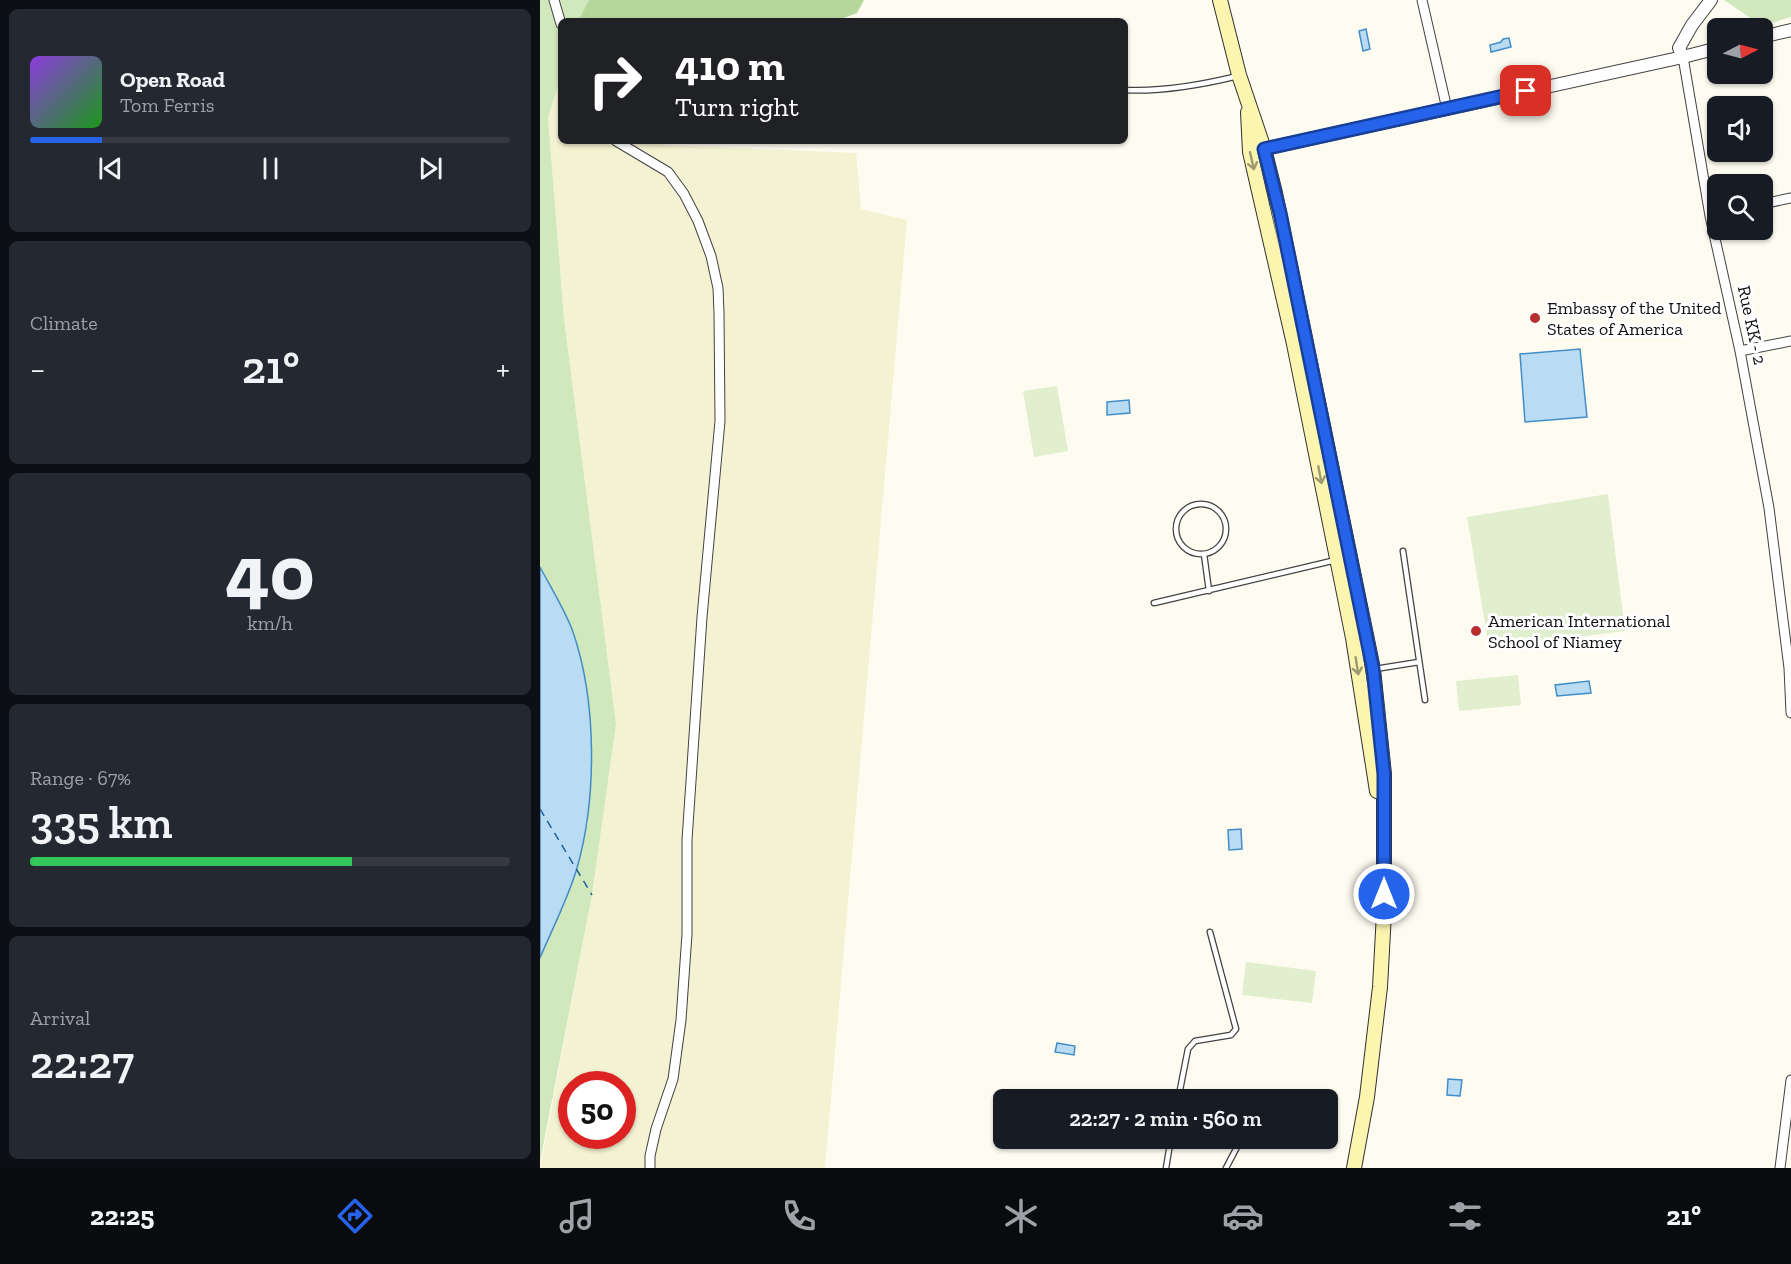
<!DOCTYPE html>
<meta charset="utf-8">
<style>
:root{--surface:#171b24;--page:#242831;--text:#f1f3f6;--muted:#9ea1a6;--line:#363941;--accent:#2563eb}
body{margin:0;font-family:"Zilla Slab",serif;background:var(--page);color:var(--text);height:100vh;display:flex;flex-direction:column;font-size:22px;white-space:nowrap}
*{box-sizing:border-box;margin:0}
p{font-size:20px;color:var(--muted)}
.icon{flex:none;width:33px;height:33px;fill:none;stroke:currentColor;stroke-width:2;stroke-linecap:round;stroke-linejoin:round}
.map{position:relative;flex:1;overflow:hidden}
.side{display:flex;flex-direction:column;gap:9px;padding:9px;background:#0d0f14;width:540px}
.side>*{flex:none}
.hud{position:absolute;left:18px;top:18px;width:570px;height:126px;border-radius:9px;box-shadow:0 2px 4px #0004;background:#202124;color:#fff;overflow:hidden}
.needle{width:39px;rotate:84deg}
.tools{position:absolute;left:1167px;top:18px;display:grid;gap:12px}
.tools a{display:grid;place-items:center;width:66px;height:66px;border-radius:9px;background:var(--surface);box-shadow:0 2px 4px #0004;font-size:30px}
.speed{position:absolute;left:18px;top:1071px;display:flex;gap:12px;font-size:30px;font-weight:700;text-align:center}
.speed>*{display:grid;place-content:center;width:78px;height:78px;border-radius:50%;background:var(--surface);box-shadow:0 2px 4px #0004;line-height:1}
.speed .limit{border:9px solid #d22;background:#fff;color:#111}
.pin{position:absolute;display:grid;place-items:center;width:51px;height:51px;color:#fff;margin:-26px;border-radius:12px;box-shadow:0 3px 9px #0006}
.me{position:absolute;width:66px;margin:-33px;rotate:0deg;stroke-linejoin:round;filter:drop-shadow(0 0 4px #0008)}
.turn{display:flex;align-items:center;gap:21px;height:126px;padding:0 18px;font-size:27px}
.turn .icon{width:78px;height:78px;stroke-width:2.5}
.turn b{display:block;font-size:42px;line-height:51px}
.big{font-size:45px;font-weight:600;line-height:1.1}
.side .tile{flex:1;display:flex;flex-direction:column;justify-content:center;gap:9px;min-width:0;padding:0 21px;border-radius:9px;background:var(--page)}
.side .dial{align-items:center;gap:0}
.dial b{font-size:78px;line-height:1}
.song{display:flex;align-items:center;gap:18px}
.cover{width:72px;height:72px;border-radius:9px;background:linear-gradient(135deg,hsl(270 70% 55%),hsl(120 70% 35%))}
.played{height:6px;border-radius:3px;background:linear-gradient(90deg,var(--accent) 15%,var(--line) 15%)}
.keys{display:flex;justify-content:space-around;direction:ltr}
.heat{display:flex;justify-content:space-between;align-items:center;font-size:33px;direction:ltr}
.charge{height:9px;border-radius:4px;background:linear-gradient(90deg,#34c759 67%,var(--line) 0)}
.trip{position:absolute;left:453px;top:1089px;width:345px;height:60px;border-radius:9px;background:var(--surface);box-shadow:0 2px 4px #0004;font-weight:600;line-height:60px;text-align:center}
.dock{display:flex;height:96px;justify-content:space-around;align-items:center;background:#090b0e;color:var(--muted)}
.dock .icon{width:42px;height:42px}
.dock .on{color:var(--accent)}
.dock b{font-size:27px;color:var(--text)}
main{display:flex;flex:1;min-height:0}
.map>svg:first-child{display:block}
</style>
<main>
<section class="side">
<div class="tile">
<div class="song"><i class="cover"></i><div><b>Open Road</b><p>Tom Ferris</p></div></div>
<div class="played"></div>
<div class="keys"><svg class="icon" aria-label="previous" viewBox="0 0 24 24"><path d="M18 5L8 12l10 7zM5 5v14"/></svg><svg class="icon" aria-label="pause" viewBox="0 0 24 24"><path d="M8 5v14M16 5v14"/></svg><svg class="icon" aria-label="next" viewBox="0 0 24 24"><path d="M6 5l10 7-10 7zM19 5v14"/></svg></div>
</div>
<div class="tile"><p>Climate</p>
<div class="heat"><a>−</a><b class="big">21°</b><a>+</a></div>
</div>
<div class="tile dial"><b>40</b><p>km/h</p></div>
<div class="tile"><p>Range · 67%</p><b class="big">335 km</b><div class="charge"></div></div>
<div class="tile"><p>Arrival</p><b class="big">22:27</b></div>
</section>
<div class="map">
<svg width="1251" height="1168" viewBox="0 0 1251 1168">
<rect width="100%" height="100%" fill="#fefcf1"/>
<path fill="#f3f2d2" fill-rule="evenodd" d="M21,75V141H122L123,145L316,153L321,209L367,220L285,1168H0L52,895L76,724L24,319L8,118ZM32,1084H82V1136H32Z"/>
<path fill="#d1e7bc" d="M0,0H49L38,21H21V75L8,118L24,319L76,724L52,895L0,1162V958L36,870L48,823L33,632L0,567Z
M1184,0H1251V17L1222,26Z"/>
<path fill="#b5d79c" d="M49,0H324L317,13L296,21H38Z"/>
<path fill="#e2efce" d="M517,386L528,451L494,457L483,391Z
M1068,494L1085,631L949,648L927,517Z
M978,675L981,705L919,711L916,681Z
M706,962L776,971L772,1003L702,995Z"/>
<path fill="#b9dbf3" stroke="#438dc6" stroke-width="1.5" d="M826,29L830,49L823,51L819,31Z
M969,38L971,47L951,52L950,45L961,42L963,39Z
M1040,349L1047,417L985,422L980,354Z
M589,400L590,413L567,415V402Z
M0,567C11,588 25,610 33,632C57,702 57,798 37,868C28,899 12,929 0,958Z
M1049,681L1051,693L1017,696L1015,685Z
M701,829L702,849L689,850L688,830Z
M517,1043L535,1046L534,1055L515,1052Z
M908,1079L922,1080L920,1096L907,1095Z"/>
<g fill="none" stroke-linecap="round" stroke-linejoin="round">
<path stroke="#1e609b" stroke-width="1.5" stroke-dasharray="8 6" stroke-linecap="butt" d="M0,809L52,895"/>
<defs>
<path id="service" d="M585,90C623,92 661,85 698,76
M636 529a25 25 0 1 1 50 0a25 25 0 1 1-50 0Z
M863,551L885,700
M664,554L669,591
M614,603L796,560
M835,669L879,662
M638,1100L648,1049L655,1041L691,1035L696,1029L670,932
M626,1168L631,1138
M686,1168L696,1149"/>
<path id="minor" d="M14,0L21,24
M882,0L907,109
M1143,57L1170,216L1200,351L1229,508L1249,668L1251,713
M76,141L128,172L144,194L158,221L171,256L178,288L179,313L180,421L162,617L151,781L147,840V934L141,1020L133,1079L116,1129L110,1156V1168
M1222,204L1251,198
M1200,351L1251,341
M1240,1168L1251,1080"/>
<path id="tertiary" d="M1222,37L1251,30
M1143,57L1139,48L1152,25L1171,0
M724,149L1143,57L1178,48"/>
<path id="secondary" d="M680,0L699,75L724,149L735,193L833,669L844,774V913L840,987L827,1097L814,1168
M708,112L710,152L754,344L813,638L837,791"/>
</defs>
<use href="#service" stroke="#424242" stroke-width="7"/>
<use href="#minor" stroke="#424242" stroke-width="11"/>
<use href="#tertiary" stroke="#424242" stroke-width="14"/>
<use href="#secondary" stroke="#313131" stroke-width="16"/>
<use href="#service" stroke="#fff" stroke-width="4.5"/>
<use href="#minor" stroke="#fff" stroke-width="9"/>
<use href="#tertiary" stroke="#fff" stroke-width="12"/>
<use href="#secondary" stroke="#fbf5b0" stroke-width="14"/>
</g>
<defs><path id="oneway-shaft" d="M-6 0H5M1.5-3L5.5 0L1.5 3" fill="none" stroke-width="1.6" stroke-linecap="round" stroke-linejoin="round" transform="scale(1.5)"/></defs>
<g stroke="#9d9970">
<use href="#oneway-shaft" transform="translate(712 161) rotate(77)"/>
<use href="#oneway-shaft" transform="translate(780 475) rotate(79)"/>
<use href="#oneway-shaft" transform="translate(817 666) rotate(81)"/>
</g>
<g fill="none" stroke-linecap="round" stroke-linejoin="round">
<defs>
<path id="route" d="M844,894V774L833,669L740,213L724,149L986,91"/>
</defs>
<use href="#route" stroke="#184099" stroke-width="15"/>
<use href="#route" stroke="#2563eb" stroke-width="10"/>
</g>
<g fill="#b82e2f" stroke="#fff" stroke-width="2">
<circle cx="995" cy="318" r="6"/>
<circle cx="936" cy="631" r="6"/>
</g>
<g text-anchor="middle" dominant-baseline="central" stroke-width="6" stroke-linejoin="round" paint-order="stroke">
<g font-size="18" fill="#0f0f0f" stroke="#fff" text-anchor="start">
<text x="1007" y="308">Embassy of the United<tspan x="1007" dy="21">States of America</tspan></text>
<text x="948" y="621">American International<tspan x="948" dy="21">School of Niamey</tspan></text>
</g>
<g font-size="18" fill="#0f0f0f" stroke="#fff">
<text transform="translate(1212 325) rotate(78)">Rue KK - 2</text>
</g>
</g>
</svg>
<div class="tools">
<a><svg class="needle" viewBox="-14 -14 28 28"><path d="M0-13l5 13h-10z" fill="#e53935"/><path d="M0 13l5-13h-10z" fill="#9ea1a6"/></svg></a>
<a><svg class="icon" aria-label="sound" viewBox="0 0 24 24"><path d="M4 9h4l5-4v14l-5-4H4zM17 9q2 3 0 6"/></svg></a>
<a><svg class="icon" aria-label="search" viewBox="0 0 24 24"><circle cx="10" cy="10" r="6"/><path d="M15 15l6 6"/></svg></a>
</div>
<div class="speed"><div class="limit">50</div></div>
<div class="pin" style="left:986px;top:91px;background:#d93025"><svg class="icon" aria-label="arrive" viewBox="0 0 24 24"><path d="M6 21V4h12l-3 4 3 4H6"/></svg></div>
<svg class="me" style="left:844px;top:894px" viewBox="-20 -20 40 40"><circle r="17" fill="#2563eb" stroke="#fff" stroke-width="3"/><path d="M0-11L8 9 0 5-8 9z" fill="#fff"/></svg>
<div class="trip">22:27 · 2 min · 560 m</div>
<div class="hud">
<div class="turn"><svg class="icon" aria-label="right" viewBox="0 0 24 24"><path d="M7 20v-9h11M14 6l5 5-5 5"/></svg><div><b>410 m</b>Turn right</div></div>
</div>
</div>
</main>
<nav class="dock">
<b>22:25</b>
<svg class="icon on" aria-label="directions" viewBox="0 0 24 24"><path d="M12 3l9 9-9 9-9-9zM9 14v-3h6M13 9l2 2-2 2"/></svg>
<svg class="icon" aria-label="music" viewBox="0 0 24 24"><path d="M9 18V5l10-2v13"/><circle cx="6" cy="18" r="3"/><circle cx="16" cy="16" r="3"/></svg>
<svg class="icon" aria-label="phone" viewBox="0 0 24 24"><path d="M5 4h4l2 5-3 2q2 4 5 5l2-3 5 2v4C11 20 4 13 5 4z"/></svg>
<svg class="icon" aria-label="climate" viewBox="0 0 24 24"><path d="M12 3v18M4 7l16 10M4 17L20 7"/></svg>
<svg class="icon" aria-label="car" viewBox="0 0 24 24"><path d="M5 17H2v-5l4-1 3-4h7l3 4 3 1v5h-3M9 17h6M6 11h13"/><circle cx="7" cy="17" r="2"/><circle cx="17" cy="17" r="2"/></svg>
<svg class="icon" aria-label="filters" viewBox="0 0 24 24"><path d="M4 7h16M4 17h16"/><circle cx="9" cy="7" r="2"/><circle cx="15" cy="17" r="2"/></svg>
<b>21°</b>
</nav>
